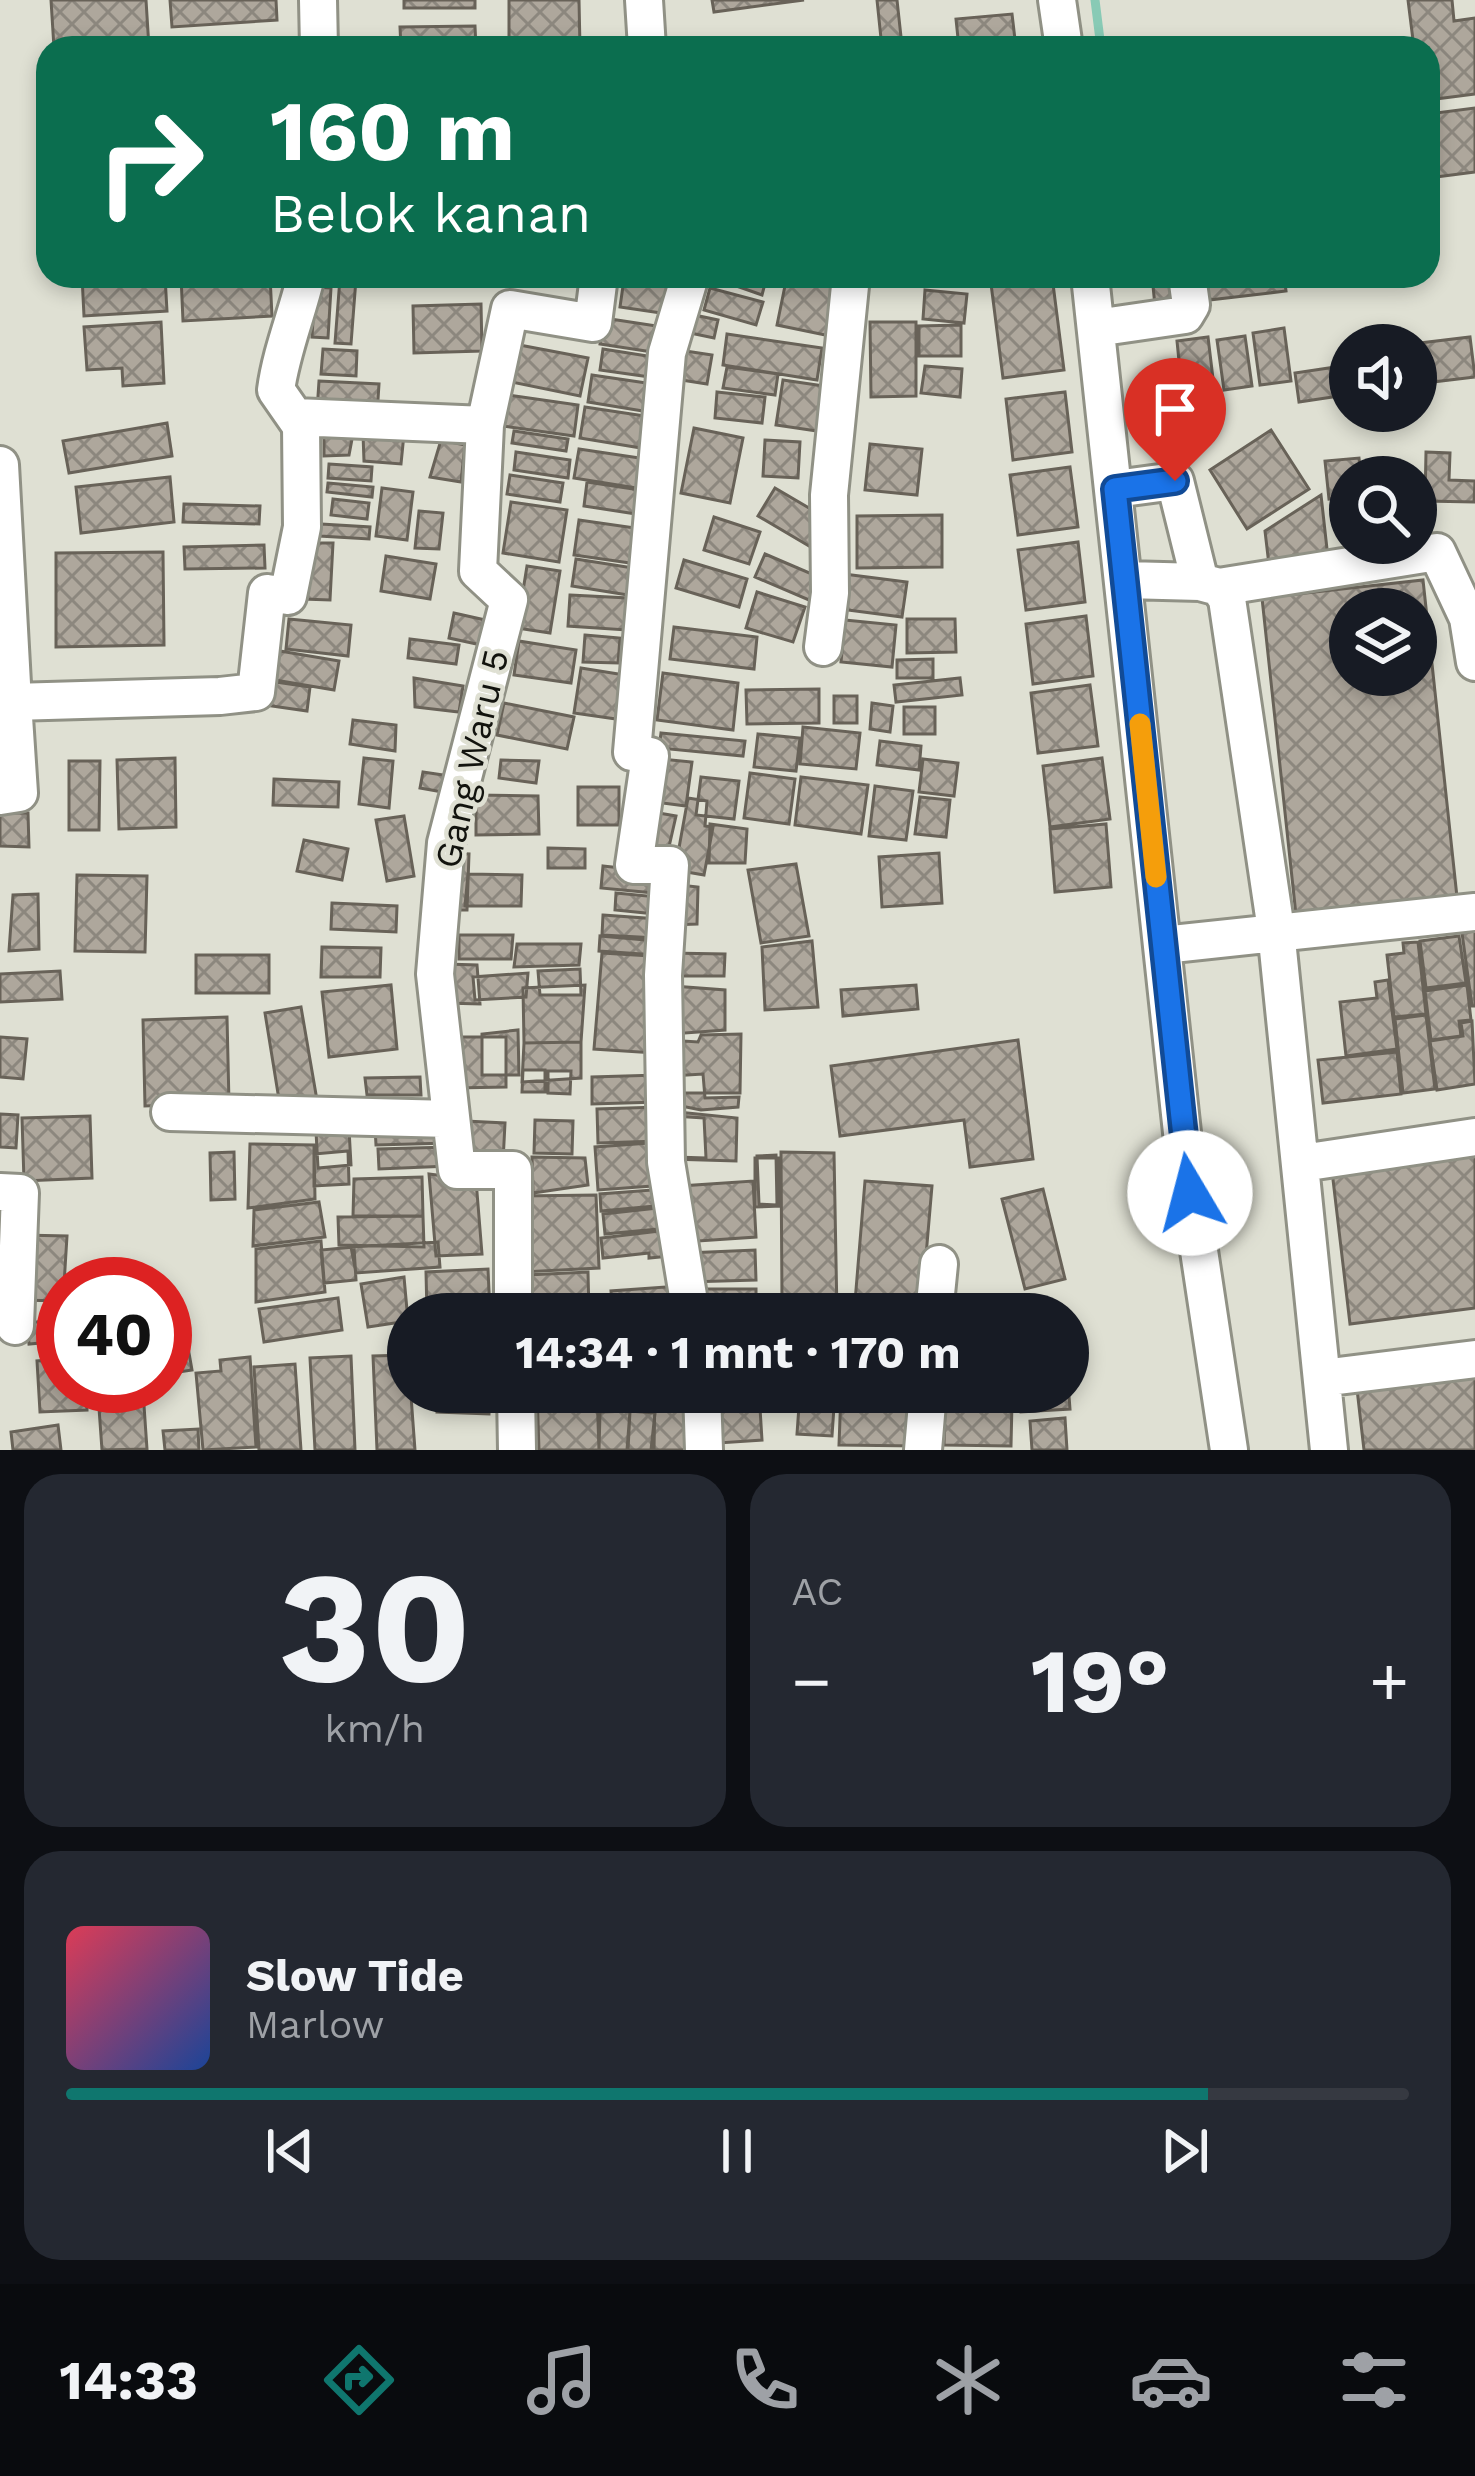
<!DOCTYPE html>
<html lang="id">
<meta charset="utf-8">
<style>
:root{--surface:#171b24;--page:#242831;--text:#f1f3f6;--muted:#9ea1a6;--line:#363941;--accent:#0f766e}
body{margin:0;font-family:"Work Sans",sans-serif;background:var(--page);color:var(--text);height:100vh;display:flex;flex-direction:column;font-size:45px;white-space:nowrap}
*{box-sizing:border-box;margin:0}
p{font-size:39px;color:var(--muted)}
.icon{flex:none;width:66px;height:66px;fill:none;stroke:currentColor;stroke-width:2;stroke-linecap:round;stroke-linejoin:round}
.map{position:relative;height:1450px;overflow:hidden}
.side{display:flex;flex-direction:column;gap:24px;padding:24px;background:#0d0f14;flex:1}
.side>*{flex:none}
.banner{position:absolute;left:36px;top:36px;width:1404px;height:252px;border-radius:36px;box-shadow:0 6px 18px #0003;background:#0b6e4f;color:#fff;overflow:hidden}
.tools{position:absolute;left:1329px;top:324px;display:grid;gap:24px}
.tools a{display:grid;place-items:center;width:108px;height:108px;border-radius:50%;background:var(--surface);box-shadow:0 6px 18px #0003;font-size:60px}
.speed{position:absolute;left:36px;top:1257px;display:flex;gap:24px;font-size:60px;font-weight:700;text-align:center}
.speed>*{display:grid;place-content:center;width:156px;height:156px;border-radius:50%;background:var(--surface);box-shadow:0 6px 18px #0003;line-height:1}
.speed .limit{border:18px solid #d22;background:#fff;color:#111}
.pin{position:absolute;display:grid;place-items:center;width:102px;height:102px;color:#fff;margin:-123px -51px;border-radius:50% 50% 50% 0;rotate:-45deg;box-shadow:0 0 12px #0007}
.pin .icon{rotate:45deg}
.me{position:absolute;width:132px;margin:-66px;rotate:352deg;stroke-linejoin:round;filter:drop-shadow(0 0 9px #0008)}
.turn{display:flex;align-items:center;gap:42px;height:252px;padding:0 36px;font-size:54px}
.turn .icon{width:156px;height:156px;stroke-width:2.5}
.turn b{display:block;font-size:84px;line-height:102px}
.big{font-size:90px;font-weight:700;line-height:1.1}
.side .card{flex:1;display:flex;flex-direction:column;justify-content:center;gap:18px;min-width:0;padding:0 42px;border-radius:36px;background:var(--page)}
.side .dial{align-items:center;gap:0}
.dial b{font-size:156px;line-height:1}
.song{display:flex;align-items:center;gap:36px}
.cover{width:144px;height:144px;border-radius:18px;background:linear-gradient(135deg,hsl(350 70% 55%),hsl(220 70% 35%))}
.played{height:12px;border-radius:6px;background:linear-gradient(90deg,var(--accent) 85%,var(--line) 85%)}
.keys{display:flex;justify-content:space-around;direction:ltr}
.heat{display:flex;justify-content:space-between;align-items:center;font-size:66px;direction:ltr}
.side .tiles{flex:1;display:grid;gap:24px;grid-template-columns:1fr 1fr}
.card:last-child{grid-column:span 2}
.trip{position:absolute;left:387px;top:1293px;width:702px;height:120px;border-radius:60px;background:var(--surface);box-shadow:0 6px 18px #0003;font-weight:700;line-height:120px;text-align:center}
.dock{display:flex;height:192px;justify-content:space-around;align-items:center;background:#090b0e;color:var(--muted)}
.dock .icon{width:84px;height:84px}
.dock .selected{color:var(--accent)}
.dock b{font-size:54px;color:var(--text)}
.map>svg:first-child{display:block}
</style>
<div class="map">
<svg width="1475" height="1450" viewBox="0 0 1475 1450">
<defs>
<pattern id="building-cross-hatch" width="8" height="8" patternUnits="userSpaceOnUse" patternTransform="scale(3)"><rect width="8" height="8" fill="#aea79c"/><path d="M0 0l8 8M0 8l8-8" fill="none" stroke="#8c877e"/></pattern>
</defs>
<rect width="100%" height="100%" fill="#dfe0d3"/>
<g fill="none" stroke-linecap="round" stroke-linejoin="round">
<path stroke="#88cab5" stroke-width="9" d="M1095,0L1101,48"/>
</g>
<path fill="url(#building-cross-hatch)" stroke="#686258" stroke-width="3" fill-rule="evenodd" d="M51,0H146L149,48H54Z
M170,0H276L277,20L172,27Z
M404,0H475V8H404Z
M509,0H579L580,48H509Z
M712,0H804L714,12Z
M877,0H897L902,46L941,41L942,48H882Z
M1408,0H1452L1454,21L1475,18V94L1428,100V48H1414Z
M1012,14L1016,48H959L956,19Z
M475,26L476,48H401L400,27Z
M1475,108V172L1428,178V114Z
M82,276H165L167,311L84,316Z
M181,276H277H270L272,316L183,321Z
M708,276H767L762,295Z
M787,276L842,283L830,336L777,325Z
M990,276H1052L1064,370L1003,378Z
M1152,276H1178L1181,302L1155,306Z
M1206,276H1284L1286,291L1209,300Z
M340,278L356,279L351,344L335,343Z
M624,279L672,287L668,314L620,307Z
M315,287L331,288L328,338L312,337Z
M710,288L763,302L756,325L704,310Z
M925,290L967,294L964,323L923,319Z
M481,304L482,351L414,353L413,306Z
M685,313L718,320L714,338L681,331Z
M604,318L663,327L659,353L600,344Z
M161,322L164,383L123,386L122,368L87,370L84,327Z
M870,322H916V396L871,397Z
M961,325V356H919V326Z
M1284,328L1291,381L1260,385L1253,333Z
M727,334L822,348L817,380L723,365Z
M1245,336L1252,386L1224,390L1217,340Z
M1208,337L1214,387L1182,391L1177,341Z
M1470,337L1475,377L1416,384V345H1403Z
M509,343L588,358L580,396L502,380Z
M323,349L357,351L356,376L321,374Z
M603,349L660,358L657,378L600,370Z
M679,350L712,355L707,384L675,379Z
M925,366L962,369L960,397L921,393Z
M1342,366L1346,395L1299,402L1295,373Z
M727,367L778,374L775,395L723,388Z
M592,375L660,385L655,413L588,402Z
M783,380L824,386L817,431L776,425Z
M319,381L379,384L377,415L317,411Z
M717,392L765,397L762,423L715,418Z
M1065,392L1072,452L1013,460L1006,399Z
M508,395L578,405L574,436L503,426Z
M585,407L658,418L653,450L580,438Z
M167,423L172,456L69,473L63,441Z
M694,428L743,438L730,503L681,493Z
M1271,430L1309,489L1247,529L1210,470Z
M514,431L568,439L566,451L512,443Z
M324,432L353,434L349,455L324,456Z
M363,434H404L401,464L364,461Z
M441,440L465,445L461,482L430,477Z
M765,440L800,442L798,478L763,476Z
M870,444L922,449L917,495L865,490Z
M579,449L653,460L649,490L574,478Z
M516,452L570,460L568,478L514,470Z
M1426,452L1450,453L1449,480L1475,481L1474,502L1425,501Z
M1359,458L1361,477H1350V497L1329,499L1325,461Z
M329,464L372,467L371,481L328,478Z
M1070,467L1078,527L1018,535L1010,475Z
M510,475L563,483L560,502L507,494Z
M170,477L174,522L81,533L76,487Z
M587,482L653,492L649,516L584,506Z
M328,483L373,487L372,497L327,492Z
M382,488L413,492L407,540L376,536Z
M775,488L826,518L809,546L758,516Z
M1321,495L1328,558L1269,565L1265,531Z
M333,499L369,503L367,519L331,515Z
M511,502L567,510L559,562L503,553Z
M184,504L260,506L259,524L183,522Z
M419,511L443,513L439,549L415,548Z
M942,515V567L857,568V516Z
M714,517L760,532L749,564L704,550Z
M579,520L642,529L637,564L574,555Z
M321,524L370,527L369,539L320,536Z
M1078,542L1085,602L1026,610L1018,550Z
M305,543H333L330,600L303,599Z
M264,545L265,568L185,569L184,547Z
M163,552L164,645L56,647V553Z
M765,554L819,577L809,600L755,577Z
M386,556L436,564L430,599L381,591Z
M576,559L633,568L628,595L572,586Z
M684,560L747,579L739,607L676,588Z
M527,566L560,571L550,633L517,628Z
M844,574L907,582L902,617L840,609Z
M1423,580L1457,897L1296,915L1262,598ZM1350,609H1416V675H1350Z
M757,592L805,607L793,642L746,628Z
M570,595L628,598L626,630L568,626Z
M454,613L494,622L490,647L449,638Z
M1086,616L1093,676L1033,684L1026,624Z
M289,619L351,625L348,656L286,649Z
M907,619H955L956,652L907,653Z
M845,620L896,625L892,667L841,662Z
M674,627L757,637L754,669L670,659Z
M585,635L620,638L618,663L583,662Z
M410,639L459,645L456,664L408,658Z
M519,641L576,650L571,683L514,675Z
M280,651L339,661L334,690L275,680Z
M933,659V678H897V660Z
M581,668L637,677L630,721L574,713Z
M663,673L738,683L733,730L657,720Z
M414,678L463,686L459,712L415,707Z
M960,678L962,695L896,702L894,685Z
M262,680L310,687L307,711L258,704Z
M1090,685L1098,746L1038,753L1031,693Z
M819,689V723L747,724L746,690Z
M834,696H857V723H834Z
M504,703L574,717L567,749L497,735Z
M872,703L893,706L890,732L870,729Z
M904,707H935V734H904Z
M353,720L396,725L395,751L350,744Z
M803,727L860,733L856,769L800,764Z
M661,733L745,741L743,756L659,748Z
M758,734L800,738L796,771L754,767Z
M880,741L921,746L919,770L877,765Z
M175,758L176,827L119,829L117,760Z
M364,758L393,761L389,808L359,804Z
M1102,758L1110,819L1050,827L1043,766Z
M661,759L692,762L686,806L655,802Z
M923,759L958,763L954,796L919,792Z
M501,760L539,761L536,783L499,778Z
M69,761H100L99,830H69Z
M423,772L450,776L448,793L420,788Z
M750,773L795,779L789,824L744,818Z
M701,777L739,781L734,819L696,815Z
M801,777L868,785L861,834L795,825Z
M274,779L339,782L338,807L273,805Z
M875,786L913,791L906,840L869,836Z
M578,787H619V825H578Z
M476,795L538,796L539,834L476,835Z
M920,797L950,800L946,837L915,834Z
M688,798L707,801L705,826L713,827L704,875L675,870Z
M653,812L676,816L666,860L644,855Z
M0,813H28L29,847L0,846Z
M404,816L414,876L387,881L376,820Z
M710,824L747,829L745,863H709Z
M1106,824L1111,887L1055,892L1050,829Z
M304,840L348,849L342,880L297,871Z
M548,848L585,849V868H548Z
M448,853L469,854L467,910H444Z
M939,853L942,903L882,907L879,857Z
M796,864L809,936L761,943L748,870Z
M603,866L667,873L665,894L601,888Z
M468,874L522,875L521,906H465Z
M77,875L147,876L145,952L75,951Z
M671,884L698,887L697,924L670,925Z
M616,893L658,897L656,914L615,910Z
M38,894L39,949L9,951L13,895Z
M332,903L397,906L396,932L331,929Z
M603,915L658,919L657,938L602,935Z
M1475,931V1006H1472L1462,933Z
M459,935H513L511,959H459Z
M600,936L657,941L656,955L599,951Z
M1459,936L1466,983L1426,988L1420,941Z
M812,941L818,1007L765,1010L762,947Z
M1418,942L1426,1014L1394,1017L1387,955L1404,953L1403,943Z
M517,944H581L579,965L514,967Z
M322,947L381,948L380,977H321Z
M602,953L651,956L654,1053L594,1049Z
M669,953L725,954L724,976H669Z
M196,955H269V993H196Z
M445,964L477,965L480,1004L445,1003Z
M580,969L581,995H540L538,971Z
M60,971L62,999L0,1002V974Z
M528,973L526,997L475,1000L473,977Z
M1388,980L1397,1049L1346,1056L1340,1002L1377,998L1375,982Z
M391,985L397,1049L329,1057L322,992Z
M585,985L581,1042L524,1043L523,988Z
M916,985L918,1009L843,1016L841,990Z
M1467,985L1471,1020L1459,1021L1461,1036L1431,1040L1425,991Z
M673,986L725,990V1030L672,1034Z
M301,1007L318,1106L281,1112L265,1013Z
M1426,1015L1435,1089L1403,1093L1395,1019Z
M227,1017L229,1103L145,1106L143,1020Z
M1472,1021L1475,1084L1437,1090L1430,1041L1463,1036L1461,1023Z
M518,1030L519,1075H482V1034Z
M741,1034L740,1093H665L669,1040L698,1042L701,1035Z
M0,1037L27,1039L23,1079L0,1077Z
M450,1037H506V1087L455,1088Z
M1018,1040L1033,1159L970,1167L964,1120L840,1136L831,1066Z
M581,1042V1078L522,1082L524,1043Z
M1397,1052L1401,1094L1323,1103L1318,1060Z
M523,1070H545V1092H522Z
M548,1071H571L570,1094L548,1093Z
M703,1074L705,1098L739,1097L738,1107L701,1110L671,1104V1076Z
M658,1075V1102L592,1104V1077Z
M420,1077L421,1095H367L365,1078Z
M659,1107L660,1141L598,1143L597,1109Z
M348,1111L351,1165L318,1168L315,1113Z
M668,1111L737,1118L736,1161L670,1159Z
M0,1114L18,1115L16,1148L0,1147Z
M90,1116L92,1178L24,1181L22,1118Z
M673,1116L704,1118L706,1158L675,1157Z
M535,1120L573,1121L572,1154L534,1153Z
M465,1121L505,1123L503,1162L463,1160Z
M448,1126V1143L376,1145L375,1127Z
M663,1142L666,1185L598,1190L595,1147Z
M250,1144L314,1145L315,1199L248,1208Z
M449,1147V1166L379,1169L378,1149Z
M348,1151L349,1184L314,1186V1154Z
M234,1152L235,1199L211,1200L210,1153Z
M781,1152L834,1153L837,1314H761V1300L782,1301Z
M1475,1153V1308L1350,1324L1332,1171Z
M776,1155L777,1205L759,1204L757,1156Z
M532,1157L585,1158L588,1185L533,1193Z
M755,1158H779L780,1206L755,1207Z
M429,1174L476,1180L482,1254L436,1256Z
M422,1177L423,1216H353L354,1179Z
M753,1181L756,1237L684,1242L681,1186Z
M865,1181L932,1186L921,1314H854Z
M665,1189L666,1205L601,1211L600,1194Z
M1043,1189L1065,1279L1025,1289L1002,1199Z
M596,1195L599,1268L523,1272L520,1196Z
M319,1202L325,1237L253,1246L254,1210Z
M667,1207L669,1228L605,1234L603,1214Z
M423,1216L424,1247L339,1245L338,1217Z
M668,1230L671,1256L649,1258V1253L603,1258L601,1238Z
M21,1235L67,1236L63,1301L19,1300Z
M321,1241L325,1292L256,1302V1249Z
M438,1242L440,1267L356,1273L351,1247Z
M354,1247L356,1280L324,1283L321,1250Z
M755,1250L756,1280L688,1282L687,1253Z
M488,1269L490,1314H427L426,1272Z
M588,1272L589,1314H528L527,1275Z
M404,1277L408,1321L368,1327L361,1284Z
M679,1286L681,1314H613L611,1291Z
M693,1289H756V1314H694Z
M338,1298L342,1330L264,1342L259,1309Z
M63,1319V1341L29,1344L27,1323Z
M189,1353L192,1370L165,1374V1357Z
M408,1355L415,1450H377L373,1356Z
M351,1356L355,1450H315L310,1358Z
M250,1357L256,1447L203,1450L196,1373L221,1371L220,1360Z
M63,1359V1386H86L87,1410L40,1412L37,1361Z
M295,1364L301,1450H259L254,1367Z
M1475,1375V1450H1364L1357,1389Z
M1068,1383L1070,1409L1021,1412L1020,1392H1068Z
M143,1391L147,1449L102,1450L98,1394Z
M438,1392H490L489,1414L437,1412Z
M537,1392H597L599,1450H539Z
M601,1392H630V1411L600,1412Z
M630,1392H655V1413L630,1411Z
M655,1392H702L701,1450H654Z
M716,1392H759L762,1440L719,1443Z
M800,1392H835L832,1436L797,1434Z
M841,1392H919L917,1446L839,1445Z
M945,1401L1012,1402L1011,1446L944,1445Z
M630,1411L655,1413L651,1450H627Z
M630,1411L628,1450H599L600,1412Z
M1065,1418L1067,1450H1032L1030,1421Z
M58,1425L61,1450H13L11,1432Z
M198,1429L199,1450H165L163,1431Z"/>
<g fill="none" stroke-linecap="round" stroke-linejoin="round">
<defs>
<path id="minor" d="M318,0L319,48
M644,0L647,48
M1057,0L1064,48
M690,276L667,353L632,752L650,756L634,865H670L663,975L666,1162L691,1314
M1090,276L1184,1151L1229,1450
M1096,328L1185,315L1191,305L1187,276
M295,417L485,425L478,571L509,600L446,843L435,974L457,1170H513V1314
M485,425L510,309L593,323L599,276
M0,465L13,702L220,696L256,692L267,593L288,596L302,527L301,426L276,390C281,352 297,314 306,276
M1115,489L1175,481L1200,582
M1126,580L1200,582L1219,587L1227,599L1276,930L1329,1450
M1219,587L1437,552L1468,618L1475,662
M823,647L830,593L829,495L851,276
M0,796L19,793L13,702
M1163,945L1475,912
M170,1112L451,1119
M1302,1163L1475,1137
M0,1192L20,1193L15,1326
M934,1314L939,1264
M1322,1378L1475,1359
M516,1392L517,1450
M702,1392L704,1450
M923,1450L928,1392"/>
</defs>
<use href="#minor" stroke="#909185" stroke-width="42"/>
<use href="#minor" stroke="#fff" stroke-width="36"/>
</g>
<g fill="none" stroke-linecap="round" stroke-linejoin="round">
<defs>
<path id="route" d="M1175,481L1115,489L1190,1193"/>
</defs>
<use href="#route" stroke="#114b97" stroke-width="30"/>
<use href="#route" stroke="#1a73e8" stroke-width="21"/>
<path stroke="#f59e0b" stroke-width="21" d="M1140,724L1156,877"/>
</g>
<g text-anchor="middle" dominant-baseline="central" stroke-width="9" stroke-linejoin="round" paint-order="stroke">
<g font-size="36" fill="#12130e" stroke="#dfe0d3">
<text transform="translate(472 759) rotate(-77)">Gang Waru 5</text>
</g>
</g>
</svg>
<div class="tools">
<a><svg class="icon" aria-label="sound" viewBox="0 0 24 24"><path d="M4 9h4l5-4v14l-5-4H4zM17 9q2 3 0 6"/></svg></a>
<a><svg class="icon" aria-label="search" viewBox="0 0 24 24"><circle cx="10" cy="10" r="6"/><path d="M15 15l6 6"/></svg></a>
<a><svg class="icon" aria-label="layers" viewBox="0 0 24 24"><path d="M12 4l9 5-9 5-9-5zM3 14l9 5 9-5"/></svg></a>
</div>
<div class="speed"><div class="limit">40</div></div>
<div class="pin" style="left:1175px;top:481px;background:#d93025"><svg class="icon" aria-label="arrive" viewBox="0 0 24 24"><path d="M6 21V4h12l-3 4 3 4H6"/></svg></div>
<svg class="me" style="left:1190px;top:1193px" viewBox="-20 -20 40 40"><circle r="19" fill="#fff"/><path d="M0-13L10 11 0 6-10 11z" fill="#1a73e8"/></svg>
<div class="trip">14:34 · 1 mnt · 170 m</div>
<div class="banner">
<div class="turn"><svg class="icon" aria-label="right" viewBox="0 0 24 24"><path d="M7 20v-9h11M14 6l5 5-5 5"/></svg><div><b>160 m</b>Belok kanan</div></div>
</div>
</div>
<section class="side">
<div class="tiles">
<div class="card dial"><b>30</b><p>km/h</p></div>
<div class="card"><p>AC</p>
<div class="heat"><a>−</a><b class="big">19°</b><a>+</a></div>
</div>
<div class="card">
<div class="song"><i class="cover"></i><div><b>Slow Tide</b><p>Marlow</p></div></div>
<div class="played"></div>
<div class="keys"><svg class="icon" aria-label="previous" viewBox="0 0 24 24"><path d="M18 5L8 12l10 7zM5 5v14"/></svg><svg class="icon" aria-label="pause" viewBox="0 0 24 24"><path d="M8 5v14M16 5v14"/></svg><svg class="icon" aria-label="next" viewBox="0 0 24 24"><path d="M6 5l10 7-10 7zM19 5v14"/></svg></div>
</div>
</div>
</section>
<nav class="dock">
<b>14:33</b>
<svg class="icon selected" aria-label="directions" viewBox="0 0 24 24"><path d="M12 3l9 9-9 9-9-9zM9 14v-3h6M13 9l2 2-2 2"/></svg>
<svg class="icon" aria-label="music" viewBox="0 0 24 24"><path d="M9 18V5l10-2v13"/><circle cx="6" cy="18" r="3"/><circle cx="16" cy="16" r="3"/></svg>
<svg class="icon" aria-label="phone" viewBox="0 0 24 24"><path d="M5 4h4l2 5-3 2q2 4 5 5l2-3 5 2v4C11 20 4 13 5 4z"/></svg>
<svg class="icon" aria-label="climate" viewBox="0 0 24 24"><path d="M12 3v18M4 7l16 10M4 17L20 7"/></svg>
<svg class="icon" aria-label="car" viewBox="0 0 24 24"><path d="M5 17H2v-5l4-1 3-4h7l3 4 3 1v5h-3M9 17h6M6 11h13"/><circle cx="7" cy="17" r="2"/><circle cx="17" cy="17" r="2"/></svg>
<svg class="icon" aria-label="filters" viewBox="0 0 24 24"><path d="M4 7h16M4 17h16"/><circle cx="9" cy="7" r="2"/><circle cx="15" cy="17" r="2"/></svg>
</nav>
